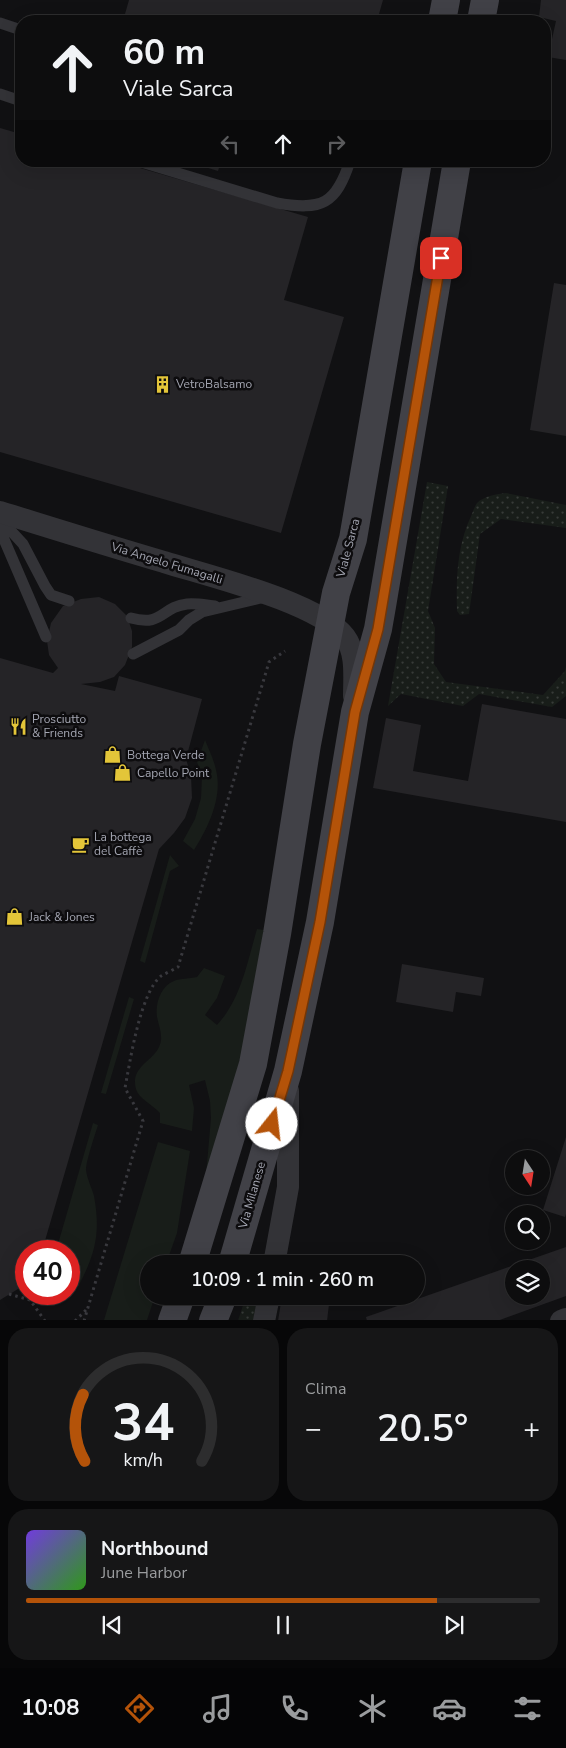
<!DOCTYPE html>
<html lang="it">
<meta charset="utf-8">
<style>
:root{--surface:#0d0d0e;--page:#161617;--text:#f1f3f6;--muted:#9a9c9e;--line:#2d2d2e;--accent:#b45309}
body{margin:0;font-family:"Nunito Sans",sans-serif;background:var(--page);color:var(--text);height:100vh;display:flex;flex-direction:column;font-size:19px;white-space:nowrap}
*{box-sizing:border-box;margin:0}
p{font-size:16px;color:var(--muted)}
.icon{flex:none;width:28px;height:28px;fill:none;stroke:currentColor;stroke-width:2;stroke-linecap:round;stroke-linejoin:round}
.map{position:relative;height:1320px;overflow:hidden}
.side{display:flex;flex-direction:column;gap:8px;padding:8px;background:#070708;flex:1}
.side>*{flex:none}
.banner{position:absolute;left:15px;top:15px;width:536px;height:152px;border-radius:20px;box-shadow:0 5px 20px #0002,0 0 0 1px var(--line);background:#0d0d0e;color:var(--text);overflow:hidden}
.needle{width:32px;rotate:168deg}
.controls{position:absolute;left:505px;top:1150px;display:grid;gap:10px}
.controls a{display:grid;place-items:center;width:45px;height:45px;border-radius:50%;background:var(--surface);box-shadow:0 5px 20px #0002,0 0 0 1px var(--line);font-size:25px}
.speed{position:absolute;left:15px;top:1240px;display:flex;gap:10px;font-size:25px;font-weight:700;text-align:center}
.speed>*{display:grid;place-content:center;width:65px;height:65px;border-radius:50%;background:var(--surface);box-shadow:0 5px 20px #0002,0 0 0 1px var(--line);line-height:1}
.speed .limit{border:8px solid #d22;background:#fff;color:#111}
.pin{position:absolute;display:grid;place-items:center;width:42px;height:42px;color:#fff;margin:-21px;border-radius:10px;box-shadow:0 2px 8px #0006}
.me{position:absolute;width:55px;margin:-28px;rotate:16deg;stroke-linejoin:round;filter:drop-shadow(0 0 4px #0008)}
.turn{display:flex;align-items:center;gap:18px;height:105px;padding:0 25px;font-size:22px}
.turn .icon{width:65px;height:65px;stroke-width:2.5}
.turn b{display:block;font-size:35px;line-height:42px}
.lanes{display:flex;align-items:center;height:48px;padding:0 25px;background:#0003;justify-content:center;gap:25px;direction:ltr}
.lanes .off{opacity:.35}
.big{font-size:38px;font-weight:600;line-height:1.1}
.side .card{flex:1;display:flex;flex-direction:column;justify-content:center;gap:8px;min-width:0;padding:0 18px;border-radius:20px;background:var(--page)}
.side .dial{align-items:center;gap:0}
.dial svg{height:130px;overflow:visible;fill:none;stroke:var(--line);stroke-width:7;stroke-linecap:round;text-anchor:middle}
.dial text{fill:var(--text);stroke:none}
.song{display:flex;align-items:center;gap:15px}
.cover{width:60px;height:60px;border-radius:8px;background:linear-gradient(135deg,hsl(260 70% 55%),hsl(110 70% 35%))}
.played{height:5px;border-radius:2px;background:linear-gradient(90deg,var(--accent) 80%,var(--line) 80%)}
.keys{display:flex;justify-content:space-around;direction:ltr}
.heat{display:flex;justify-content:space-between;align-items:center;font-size:28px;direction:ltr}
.side .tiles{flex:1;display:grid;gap:8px;grid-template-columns:1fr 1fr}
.card:last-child{grid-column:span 2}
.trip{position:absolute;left:140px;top:1255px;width:285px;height:50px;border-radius:25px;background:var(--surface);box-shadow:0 5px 20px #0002,0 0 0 1px var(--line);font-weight:600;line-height:50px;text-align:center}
.menu{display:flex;height:80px;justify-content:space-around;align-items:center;background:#050506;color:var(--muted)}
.menu .icon{width:35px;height:35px}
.menu .active{color:var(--accent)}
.menu b{font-size:22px;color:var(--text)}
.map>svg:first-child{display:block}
</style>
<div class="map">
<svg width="566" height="1321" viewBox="0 0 566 1321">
<defs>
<pattern id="grass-dots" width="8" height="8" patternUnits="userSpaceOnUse" patternTransform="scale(1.25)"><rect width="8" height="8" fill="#181d19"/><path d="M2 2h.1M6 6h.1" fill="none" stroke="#373b38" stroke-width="1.8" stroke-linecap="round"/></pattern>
</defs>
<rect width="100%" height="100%" fill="#111113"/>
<path fill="url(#grass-dots)" d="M427,482L448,486L428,611L435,628L434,664L446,682L543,695L565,671L566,667V696L552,707L479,694L463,706L401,694L388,706Z
M506,493L566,505V528L501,519L480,534L469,614L460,615L457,611C456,577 457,545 472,514C473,511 475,506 477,503C484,496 497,494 506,493Z
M246,1296H262L258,1320L238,1321Z"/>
<path fill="#181d19" d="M205,740C209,750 214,760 216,770C223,797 208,828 194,850L183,841L195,819L201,798L202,776L197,762Z
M170,855L179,866L170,871L145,963L140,961Z
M257,929L264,930L241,1056L205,1186L211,1118L210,1101L205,1080L189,1085L194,1108L192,1131L160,1123V1113C153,1105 138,1098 136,1089C130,1067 152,1062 159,1047C164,1037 159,1027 157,1017C155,1003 161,986 174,981C180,978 190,979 197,977L204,968L225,976L217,998L205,1015L217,1025C241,999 247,963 257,929Z
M129,997L134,999L106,1094L101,1093Z
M93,1123L98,1125C95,1135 86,1161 86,1170C87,1179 92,1188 94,1196C101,1234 95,1254 78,1287L69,1282V1251H56Z
M158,1142L190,1151L177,1233L166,1264H149V1296H155L147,1320H104Z"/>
<path fill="#252427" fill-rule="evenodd" d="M129,0H383L377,21H123Z
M541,0H566V60L548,57L556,21L539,17Z
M0,128L21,134V161H116L308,217L284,300L344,317L281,533L0,452Z
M186,161H221L218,171Z
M314,161H337L335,168Z
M554,283L566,285V436L530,430Z
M99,597L115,604L127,616L132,631V647L125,665L114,677L100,682L81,684L115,691L119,676L202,699L186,759L191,776L192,798L185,818L174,833L159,849L42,1251H26V1280L18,1289L0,1300V658L53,673L58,668L49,655L47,641L51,623L63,606L81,599Z
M482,704L566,719V822L373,788L386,718L421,725L413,771L468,781Z
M402,964L484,978L481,996L456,992L453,1012L396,1002Z
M566,1137V1214L565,1217L543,1210Z
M566,1247V1296L497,1321H367L366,1317ZM514,1269H541V1296H514Z
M282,1296H330L327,1321H278Z"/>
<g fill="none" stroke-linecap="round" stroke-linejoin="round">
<path stroke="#39393e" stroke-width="3" stroke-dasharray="2.5 4" stroke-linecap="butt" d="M9,1294L30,1300L45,1321
M75,1321L87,1309
M84,1321L143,1121L125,1088C130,1062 140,993 161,976C166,973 173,970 178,967L269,662L285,651"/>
<path stroke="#333337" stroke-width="11" d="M0,23L21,30
M0,94L21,101
M138,161L277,203C322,211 336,204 350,161
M0,519L23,544L45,586L51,595L69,601
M0,530L46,637
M131,618C163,627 161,607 187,604C196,603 206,605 215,606
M133,654L179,630L189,620L202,612L265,597"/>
<path stroke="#333337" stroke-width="22" d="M0,512C55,529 109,546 164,562C208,576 318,602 345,637C357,653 354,677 354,696
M274,1264L288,1187V1091
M264,1321L269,1296
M561,1321L566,1319"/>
<path stroke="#414147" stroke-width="28" d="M442,21L446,0
M481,21L485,0
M192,1264L253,1064L277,934L307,744L336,593L353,539L418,161
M232,1264L288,1071L320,922L355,712L378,629L382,606L457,161
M172,1321L181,1296
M213,1321L223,1296"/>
</g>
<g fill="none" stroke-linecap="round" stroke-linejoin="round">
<defs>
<path id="route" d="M272,1124L288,1071L320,922L355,712L378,629L441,258"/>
</defs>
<use href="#route" stroke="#753606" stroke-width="12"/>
<use href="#route" stroke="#b45309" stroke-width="9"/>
</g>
<defs>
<symbol id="building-bare" viewBox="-9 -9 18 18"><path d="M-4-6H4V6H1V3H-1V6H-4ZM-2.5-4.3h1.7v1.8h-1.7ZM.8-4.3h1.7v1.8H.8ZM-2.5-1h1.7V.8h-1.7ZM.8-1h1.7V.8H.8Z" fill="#e3c539" stroke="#0d0c0e" stroke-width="2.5" paint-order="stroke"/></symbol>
<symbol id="restaurant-bare" viewBox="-9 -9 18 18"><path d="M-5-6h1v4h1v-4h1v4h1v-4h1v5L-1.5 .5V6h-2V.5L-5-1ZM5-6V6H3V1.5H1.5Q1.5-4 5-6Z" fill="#e3c539" stroke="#0d0c0e" stroke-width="2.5" paint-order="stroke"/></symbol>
<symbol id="shop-bare" viewBox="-9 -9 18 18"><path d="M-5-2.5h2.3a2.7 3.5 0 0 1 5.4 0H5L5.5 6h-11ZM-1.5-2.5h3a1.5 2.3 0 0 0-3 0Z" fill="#e3c539" stroke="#0d0c0e" stroke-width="2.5" paint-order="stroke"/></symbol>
<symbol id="cafe-bare" viewBox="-9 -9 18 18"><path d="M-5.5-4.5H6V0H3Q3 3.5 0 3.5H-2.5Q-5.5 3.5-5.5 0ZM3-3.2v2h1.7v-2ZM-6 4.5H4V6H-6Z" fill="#e3c539" stroke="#0d0c0e" stroke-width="2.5" paint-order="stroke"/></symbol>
</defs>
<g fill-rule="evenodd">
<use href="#building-bare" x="150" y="372" width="25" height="25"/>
<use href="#restaurant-bare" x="6" y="714" width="25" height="25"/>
<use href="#shop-bare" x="100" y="742" width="25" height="25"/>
<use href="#shop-bare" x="110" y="760" width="25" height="25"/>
<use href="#cafe-bare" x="68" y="832" width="25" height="25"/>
<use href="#shop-bare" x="2" y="904" width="25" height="25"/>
</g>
<g text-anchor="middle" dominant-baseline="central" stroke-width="5" stroke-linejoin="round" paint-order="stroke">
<g font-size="12" fill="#a4a6b2" stroke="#0d0c0e" text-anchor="start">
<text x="176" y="384">VetroBalsamo</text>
<text x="32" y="719">Prosciutto<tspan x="32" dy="14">&amp; Friends</tspan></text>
<text x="127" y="755">Bottega Verde</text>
<text x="137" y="773">Capello Point</text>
<text x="94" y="837">La bottega<tspan x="94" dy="14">del Caffè</tspan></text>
<text x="29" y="917">Jack &amp; Jones</text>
</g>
<g font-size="12" fill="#a4a6b2" stroke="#0d0c0e">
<text transform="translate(348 548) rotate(-75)">Viale Sarca</text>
<text transform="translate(167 563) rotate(17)">Via Angelo Fumagalli</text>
<text transform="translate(252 1195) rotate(-74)">Via Milanese</text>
</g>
</g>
</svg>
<div class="controls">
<a><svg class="needle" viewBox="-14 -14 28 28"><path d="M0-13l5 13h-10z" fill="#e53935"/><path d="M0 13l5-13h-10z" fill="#9a9c9e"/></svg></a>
<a><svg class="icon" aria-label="search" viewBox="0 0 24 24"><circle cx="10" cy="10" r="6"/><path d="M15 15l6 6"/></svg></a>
<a><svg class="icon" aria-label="layers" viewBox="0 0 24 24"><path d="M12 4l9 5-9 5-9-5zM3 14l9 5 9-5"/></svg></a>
</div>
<div class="speed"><div class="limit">40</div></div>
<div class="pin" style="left:441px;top:258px;background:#d93025"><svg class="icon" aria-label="arrive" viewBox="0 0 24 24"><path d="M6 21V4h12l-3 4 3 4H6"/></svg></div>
<svg class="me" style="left:272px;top:1124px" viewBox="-20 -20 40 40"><circle r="19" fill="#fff"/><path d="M0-13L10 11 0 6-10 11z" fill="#b45309"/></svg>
<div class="trip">10:09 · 1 min · 260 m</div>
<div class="banner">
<div class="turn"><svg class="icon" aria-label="ahead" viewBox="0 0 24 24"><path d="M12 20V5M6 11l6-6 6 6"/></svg><div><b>60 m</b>Viale Sarca</div></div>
<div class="lanes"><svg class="icon off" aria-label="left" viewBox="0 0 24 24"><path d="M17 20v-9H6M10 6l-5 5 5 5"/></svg><svg class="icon" aria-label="ahead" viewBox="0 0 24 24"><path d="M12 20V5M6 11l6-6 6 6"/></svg><svg class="icon off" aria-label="right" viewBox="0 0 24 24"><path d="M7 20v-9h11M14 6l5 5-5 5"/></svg></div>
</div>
</div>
<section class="side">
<div class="tiles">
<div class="card dial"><svg viewBox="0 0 100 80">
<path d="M14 69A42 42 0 1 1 86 69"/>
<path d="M14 69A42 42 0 0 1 13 28" stroke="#b45309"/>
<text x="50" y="56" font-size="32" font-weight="700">34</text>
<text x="50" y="72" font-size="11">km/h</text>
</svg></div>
<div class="card"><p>Clima</p>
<div class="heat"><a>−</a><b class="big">20.5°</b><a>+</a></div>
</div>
<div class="card">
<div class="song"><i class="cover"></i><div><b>Northbound</b><p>June Harbor</p></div></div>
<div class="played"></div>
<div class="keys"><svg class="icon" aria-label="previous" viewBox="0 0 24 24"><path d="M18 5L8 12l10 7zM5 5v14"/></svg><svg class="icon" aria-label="pause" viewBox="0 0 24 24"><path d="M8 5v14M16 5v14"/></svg><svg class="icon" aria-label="next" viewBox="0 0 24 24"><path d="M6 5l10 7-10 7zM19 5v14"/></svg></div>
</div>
</div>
</section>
<nav class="menu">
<b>10:08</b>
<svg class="icon active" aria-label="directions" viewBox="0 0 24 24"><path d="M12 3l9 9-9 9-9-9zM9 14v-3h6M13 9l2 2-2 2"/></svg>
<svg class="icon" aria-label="music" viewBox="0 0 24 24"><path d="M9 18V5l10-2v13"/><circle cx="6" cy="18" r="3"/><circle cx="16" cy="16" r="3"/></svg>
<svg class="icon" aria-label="phone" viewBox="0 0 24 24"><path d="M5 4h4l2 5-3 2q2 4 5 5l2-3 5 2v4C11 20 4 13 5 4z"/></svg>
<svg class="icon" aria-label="climate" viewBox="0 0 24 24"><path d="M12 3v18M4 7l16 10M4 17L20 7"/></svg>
<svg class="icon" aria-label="car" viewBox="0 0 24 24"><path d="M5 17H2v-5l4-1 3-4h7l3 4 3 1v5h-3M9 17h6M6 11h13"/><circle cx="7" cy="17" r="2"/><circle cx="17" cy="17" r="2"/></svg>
<svg class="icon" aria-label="filters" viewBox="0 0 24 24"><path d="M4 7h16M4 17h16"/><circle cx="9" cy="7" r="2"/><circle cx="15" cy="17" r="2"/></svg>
</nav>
